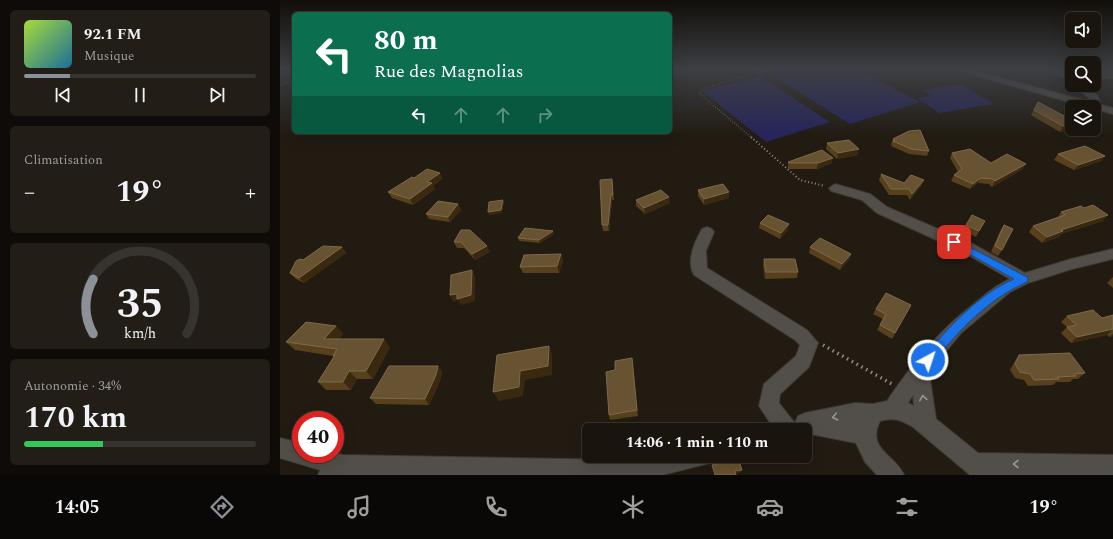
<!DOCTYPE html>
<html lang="fr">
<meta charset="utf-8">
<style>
:root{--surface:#19140e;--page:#221d17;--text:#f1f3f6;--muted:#9f9e9e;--line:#37332e;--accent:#8c9099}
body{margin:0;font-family:Spectral,serif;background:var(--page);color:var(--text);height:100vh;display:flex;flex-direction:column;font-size:15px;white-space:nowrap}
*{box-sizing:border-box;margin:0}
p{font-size:13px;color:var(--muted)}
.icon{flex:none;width:22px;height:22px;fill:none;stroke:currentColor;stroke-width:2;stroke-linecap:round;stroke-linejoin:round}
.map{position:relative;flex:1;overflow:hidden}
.sheet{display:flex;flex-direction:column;gap:10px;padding:10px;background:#0e0b08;width:280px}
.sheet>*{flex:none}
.top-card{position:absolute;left:12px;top:12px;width:380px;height:122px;border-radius:6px;box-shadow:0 4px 16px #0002,0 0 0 1px var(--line);background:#0b6e4f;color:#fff;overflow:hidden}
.controls{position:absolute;left:785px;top:12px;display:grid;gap:8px}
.controls a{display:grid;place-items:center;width:36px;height:36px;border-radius:6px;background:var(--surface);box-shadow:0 4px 16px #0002,0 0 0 1px var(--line);font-size:20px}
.speed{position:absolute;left:12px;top:411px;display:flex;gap:8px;font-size:20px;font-weight:700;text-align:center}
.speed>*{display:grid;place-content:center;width:52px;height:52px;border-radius:50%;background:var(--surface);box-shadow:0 4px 16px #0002,0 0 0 1px var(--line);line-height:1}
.speed .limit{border:6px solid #d22;background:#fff;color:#111}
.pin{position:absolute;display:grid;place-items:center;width:34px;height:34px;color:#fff;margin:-17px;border-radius:8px;box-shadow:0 2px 6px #0006}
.me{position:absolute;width:44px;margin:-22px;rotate:40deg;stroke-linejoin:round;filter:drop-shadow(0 0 3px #0008)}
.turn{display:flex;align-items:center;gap:14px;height:84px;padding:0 16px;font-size:18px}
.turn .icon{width:52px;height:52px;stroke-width:2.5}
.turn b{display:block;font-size:28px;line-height:34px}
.lanes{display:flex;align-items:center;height:38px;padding:0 16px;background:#0003;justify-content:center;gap:20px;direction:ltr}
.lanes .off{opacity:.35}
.big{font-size:30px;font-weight:700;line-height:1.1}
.sheet .card{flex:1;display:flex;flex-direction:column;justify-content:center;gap:6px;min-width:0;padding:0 14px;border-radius:6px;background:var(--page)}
.sheet .dial{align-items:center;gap:0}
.dial svg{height:104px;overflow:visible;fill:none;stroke:var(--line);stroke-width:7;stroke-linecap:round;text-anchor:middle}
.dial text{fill:var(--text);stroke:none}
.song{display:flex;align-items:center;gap:12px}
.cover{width:48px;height:48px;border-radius:6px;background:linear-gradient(135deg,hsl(80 70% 55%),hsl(200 70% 35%))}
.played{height:4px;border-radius:2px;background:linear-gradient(90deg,var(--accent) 20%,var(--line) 20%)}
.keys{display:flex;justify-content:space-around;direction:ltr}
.heat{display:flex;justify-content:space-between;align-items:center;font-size:22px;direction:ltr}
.charge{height:6px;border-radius:3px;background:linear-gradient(90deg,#34c759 34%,var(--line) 0)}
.trip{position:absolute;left:302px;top:423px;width:230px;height:40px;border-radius:6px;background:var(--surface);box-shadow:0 4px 16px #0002,0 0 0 1px var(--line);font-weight:700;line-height:40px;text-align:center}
.menu{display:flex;height:64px;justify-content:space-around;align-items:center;background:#0a0806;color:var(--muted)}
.menu .icon{width:28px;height:28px}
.menu .active{color:var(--accent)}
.menu b{font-size:18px;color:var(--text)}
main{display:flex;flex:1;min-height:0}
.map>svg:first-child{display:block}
</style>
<main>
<section class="sheet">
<div class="card">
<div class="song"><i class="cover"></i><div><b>92.1 FM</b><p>Musique</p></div></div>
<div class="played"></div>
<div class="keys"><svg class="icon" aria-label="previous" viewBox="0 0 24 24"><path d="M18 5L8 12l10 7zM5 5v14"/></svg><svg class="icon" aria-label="pause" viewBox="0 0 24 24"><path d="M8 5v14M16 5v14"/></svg><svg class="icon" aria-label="next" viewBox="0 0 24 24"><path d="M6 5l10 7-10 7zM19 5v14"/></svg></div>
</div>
<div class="card"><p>Climatisation</p>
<div class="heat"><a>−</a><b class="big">19°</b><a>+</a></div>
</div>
<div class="card dial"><svg viewBox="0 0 100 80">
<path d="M14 69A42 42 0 1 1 86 69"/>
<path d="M14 69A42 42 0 0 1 14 27" stroke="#8c9099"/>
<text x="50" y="56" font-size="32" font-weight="700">35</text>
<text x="50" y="72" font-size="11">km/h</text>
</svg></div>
<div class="card"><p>Autonomie · 34%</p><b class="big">170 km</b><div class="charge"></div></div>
</section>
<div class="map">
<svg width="833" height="475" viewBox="0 0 833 475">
<rect width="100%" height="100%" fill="#211b12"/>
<path fill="#26245a" d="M492,69H576L640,102L570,124L485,71Z
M479,76L550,122L486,142L422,91Z
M681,84L714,104L659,113L637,98L651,96L643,90Z"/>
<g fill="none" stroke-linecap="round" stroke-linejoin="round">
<defs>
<path id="minor" d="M477,69H487L480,74L477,73Z
M673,69H688L811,102L810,99L793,85H803L818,96L821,105L833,108V114L814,109V107H807Z
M771,69H781L792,77V84Z
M555,184L590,194L607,207L693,244L745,273L791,259L833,249V259L792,269L748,283L730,292L681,333L649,372L656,419L698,453L833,455V475H690L633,427C621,420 614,417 600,421C586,450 615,454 624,475H597L585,462L576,443L525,433V430H518L515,423L518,416L525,413L575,403L593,404L607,401C634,362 657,332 695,303C706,294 716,285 730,279L683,252L597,213L582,200L551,191L549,188ZM633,395L634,406L628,403Z
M427,227L432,229L434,232L426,251L427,268L527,330L538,343L529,367L500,394L499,403L514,422L517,430H495L479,406L484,384L516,356L520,345L515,340L414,275C406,261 415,241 422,229Z
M0,438L21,443V454L55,453L63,455L348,460L369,456H434L430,463L382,475H38L40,470L0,458Z"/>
</defs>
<use href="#minor" stroke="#3e3830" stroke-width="2"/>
<path stroke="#938d86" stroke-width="1.5" stroke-dasharray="0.5 2" stroke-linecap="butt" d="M0,85L14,81
M472,138L419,93L421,90L472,73"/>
<path stroke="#938d86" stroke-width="2" stroke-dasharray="1 2.5" stroke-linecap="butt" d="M471,137L520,180L545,186"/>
<path stroke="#938d86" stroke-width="3.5" stroke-dasharray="1.5 4" stroke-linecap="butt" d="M543,345L612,384"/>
<use href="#minor" fill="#524e4a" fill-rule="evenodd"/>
</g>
<path fill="#57401b" d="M814,69H833V79H824L814,73Z
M758,102L795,129L780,132L751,115Z
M613,139L649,151L647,156L629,154L611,146L612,144H611Z
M547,143L578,155L557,159L546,149Z
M672,153L711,163L743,169L712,187L709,184L698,183L690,189L671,181L674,175L678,172L670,158Z
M778,154L825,156L821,161L794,170L774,160Z
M508,162L552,163L537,169H508Z
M160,173L162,179L153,186L155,189L133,205L112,198L108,192L134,178Z
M601,174L624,183L641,186L630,200L627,195H609L599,180Z
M332,184L334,200H332L329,231H323L322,225Z
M418,190L449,192V198L424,205L418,196Z
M356,200L390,203L365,214L356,206Z
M178,204L181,210L170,222L149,219L146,214Z
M781,212L823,221L781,234L779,237L762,243L749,232L753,226L778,217Z
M480,223L508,230L500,239L479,228Z
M686,225L699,231L696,237L683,231Z
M724,225L722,250L718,256L711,252L720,231Z
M181,230L210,252L195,260L184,248H177L174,242Z
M273,231L274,234L260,243L239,241L238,238Z
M62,247L66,253L24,283L16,279L10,273L23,260Z
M530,247L571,254L569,260L560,270L529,253Z
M281,254L283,261L279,273H243L240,267Z
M484,259L518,272L517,278L485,279L483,265Z
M833,277V288L827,283Z
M631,305L612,339L597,330L603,319L593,314L596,309Z
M833,315V336L829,337L827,335L791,343L781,333L787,327L781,322L787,316L822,318Z
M56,326L63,334L59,339L110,347L93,379H77L71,390H46L38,382L54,357L53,356L15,350L6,342Z
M739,355L805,373L798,379H793L790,382H776L773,385L748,386L744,380L735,378L730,370L735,361Z
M352,358L358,416L330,420L329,415Z
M158,366L162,372L160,381L149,405L96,404L90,398Z"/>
<path fill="#3a290e" d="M792,125V129H795L780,132L783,126Z
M579,149L578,155L557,159L558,153Z
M825,156L821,161L794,170L798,165Z
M553,158L552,163L537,169L538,163Z
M746,164L743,169L712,187L715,181Z
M160,173L162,179L153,186L155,189L133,205L130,199L147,182Z
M701,178L698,183L690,189L693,184Z
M644,180L641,186L630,200L632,194Z
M449,192V198L424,205V199Z
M331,195L332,200L329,231L328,225Z
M389,197L390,203L365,214L364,208Z
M223,200L224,203L222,213L209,215L208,212Z
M178,204L181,210L170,222L168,217Z
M828,215L823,221L781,234L779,237L762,243L767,237L781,230Z
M509,224L508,230L500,239L501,233Z
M273,231L274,234L260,243L259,240Z
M207,246L210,252L195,260L192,254Z
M62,247L66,253L24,283L19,278Z
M281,254L283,261L279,273L277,266Z
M571,254L569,260L560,270L562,264Z
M192,270L195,277V301L181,305L178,300L173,302L170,295L177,294Z
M56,326L63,334L52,347L44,339Z
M833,329L827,335L791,343L797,337Z
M833,334V336L829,337Z
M104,339L110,347L93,379L86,371Z
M269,346L272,355V375L245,380L243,396L219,401L213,392L240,371Z
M352,358L353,364L358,416L357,410Z
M158,366L162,372L160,381L149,405L145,399Z
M69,371L77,379L71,390L63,382Z
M462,470L461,472L455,474V471Z"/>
<path fill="#675231" stroke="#7d6a4d" d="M819,69H833V74H827Z
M758,102L792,120V125L783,126L754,110Z
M640,130L649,151L631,149L613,141L615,140L613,139L629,131Z
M569,140L579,149L558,153L547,143Z
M805,146L825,156L798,165L778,154Z
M690,149L711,163L727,154L746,164L715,181L712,179L701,178L693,184L674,175L682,169L672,153Z
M542,150L553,158L538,163H509L508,162Z
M147,169L160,173L147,182L152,183L130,199L108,192L132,177L134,178Z
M601,174L624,183L631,175L644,180L632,194L629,189H611Z
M332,179L333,195H331L328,225H322L320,180Z
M443,184L449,192L424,199L418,190Z
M381,190L389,197L364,208L356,200Z
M223,200L221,210L208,212L209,202Z
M158,201L178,204L168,217L146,214Z
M813,205L828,215L781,230L783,231L767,237L753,226L785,215L781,212L801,206L804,208Z
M488,215L509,224L501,233L480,223Z
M692,215L705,221L699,231L686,225Z
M724,225L733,229L722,250L715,246Z
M245,228L273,231L259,240L238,238Z
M181,230H190L207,246L192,254L181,242H174Z
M540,238L571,254L562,264L530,247Z
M43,246L62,247L19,278L10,273L16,261L20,259L23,260Z
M281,254L277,266L240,267L244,255Z
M484,259H515L518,272H486Z
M192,270L191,295L177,299V294L170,295L171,275Z
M606,293L631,305L615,333L600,325L606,314L596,309Z
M813,310L822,318L833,315V329L797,337L787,327L796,325L787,316Z
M26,322L56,326L44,339H104L86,371H69L63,382H38L55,355L53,356L57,349L6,342Z
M269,346L268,366L240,371L239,387L213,392L217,355Z
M790,353L805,373L794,374L796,376L777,377L779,379L754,380L750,374L740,372L735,364L739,355Z
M352,358L357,410L329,415L326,372L335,370V361Z
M109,366H158L156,375L145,399L90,398Z
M458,458L462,470L455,471L456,475H435L432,465Z"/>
<defs><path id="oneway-chevron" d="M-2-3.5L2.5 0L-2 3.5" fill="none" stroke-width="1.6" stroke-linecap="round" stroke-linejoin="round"/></defs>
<g stroke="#9a9590">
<use href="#oneway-chevron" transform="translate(643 398) rotate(-99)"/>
<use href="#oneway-chevron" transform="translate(555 417) rotate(168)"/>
<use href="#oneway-chevron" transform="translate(736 464) rotate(-180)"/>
</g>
<linearGradient id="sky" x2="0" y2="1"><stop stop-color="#120f0a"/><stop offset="0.51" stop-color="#3d3f44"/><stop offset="1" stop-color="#3d3f44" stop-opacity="0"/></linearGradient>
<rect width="833" height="136" fill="url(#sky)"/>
<path fill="#1a73e8" stroke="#114b97" d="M674,239L747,277L748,279L747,282C708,299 678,331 652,364L648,365L644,364L642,360L644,356C668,328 699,294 734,279L671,244L669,242Z"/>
</svg>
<div class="controls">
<a><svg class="icon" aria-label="sound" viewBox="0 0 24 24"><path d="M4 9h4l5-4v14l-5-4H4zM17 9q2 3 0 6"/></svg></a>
<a><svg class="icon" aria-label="search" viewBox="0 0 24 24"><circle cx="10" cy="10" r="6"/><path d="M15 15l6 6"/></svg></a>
<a><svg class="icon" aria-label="layers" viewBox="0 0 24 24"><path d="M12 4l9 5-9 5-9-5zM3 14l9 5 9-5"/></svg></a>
</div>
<div class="speed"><div class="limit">40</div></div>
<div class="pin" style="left:674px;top:242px;background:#d93025"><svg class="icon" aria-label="arrive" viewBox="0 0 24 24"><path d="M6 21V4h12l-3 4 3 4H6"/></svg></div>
<svg class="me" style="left:648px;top:360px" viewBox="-20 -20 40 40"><circle r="17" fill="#1a73e8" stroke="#fff" stroke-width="3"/><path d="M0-11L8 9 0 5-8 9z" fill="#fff"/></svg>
<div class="trip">14:06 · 1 min · 110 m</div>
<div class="top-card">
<div class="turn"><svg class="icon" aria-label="left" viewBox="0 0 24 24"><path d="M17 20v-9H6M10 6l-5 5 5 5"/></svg><div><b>80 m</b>Rue des Magnolias</div></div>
<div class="lanes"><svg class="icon" aria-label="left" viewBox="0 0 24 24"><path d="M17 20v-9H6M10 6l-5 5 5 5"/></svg><svg class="icon off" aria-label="ahead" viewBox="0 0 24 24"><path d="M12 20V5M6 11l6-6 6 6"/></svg><svg class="icon off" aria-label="ahead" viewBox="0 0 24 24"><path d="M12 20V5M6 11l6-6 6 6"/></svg><svg class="icon off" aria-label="right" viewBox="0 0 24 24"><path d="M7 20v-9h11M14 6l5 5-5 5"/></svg></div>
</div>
</div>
</main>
<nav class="menu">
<b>14:05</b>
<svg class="icon active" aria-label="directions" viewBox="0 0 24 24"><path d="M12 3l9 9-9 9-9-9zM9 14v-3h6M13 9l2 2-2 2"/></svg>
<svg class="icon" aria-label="music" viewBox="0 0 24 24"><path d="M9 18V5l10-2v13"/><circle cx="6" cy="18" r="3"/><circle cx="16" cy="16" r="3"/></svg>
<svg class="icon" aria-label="phone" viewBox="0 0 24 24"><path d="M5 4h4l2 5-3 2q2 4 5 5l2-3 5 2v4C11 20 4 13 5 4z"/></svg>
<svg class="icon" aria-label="climate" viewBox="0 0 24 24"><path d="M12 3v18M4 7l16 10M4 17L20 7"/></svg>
<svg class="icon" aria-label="car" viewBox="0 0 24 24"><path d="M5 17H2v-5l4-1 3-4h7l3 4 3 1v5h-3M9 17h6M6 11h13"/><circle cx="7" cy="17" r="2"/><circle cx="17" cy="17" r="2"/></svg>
<svg class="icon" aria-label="filters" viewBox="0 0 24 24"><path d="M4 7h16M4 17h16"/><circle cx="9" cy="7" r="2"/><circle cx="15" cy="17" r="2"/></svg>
<b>19°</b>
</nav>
